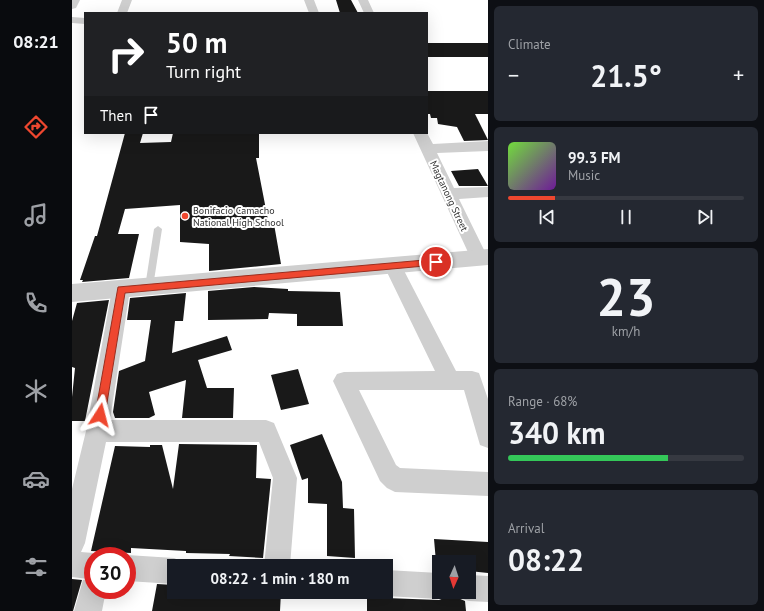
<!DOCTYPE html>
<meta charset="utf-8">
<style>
:root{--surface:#171b24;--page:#242831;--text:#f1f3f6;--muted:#9ea1a6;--line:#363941;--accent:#ee472f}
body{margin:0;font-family:"PT Sans",sans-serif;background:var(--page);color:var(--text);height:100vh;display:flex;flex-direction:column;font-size:15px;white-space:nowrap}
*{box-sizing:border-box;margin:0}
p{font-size:13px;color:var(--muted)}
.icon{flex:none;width:22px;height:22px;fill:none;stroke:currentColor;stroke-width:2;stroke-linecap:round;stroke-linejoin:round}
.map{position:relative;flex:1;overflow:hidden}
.side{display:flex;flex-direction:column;gap:6px;padding:6px;background:#0d0f14;width:276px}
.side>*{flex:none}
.banner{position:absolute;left:12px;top:12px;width:344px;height:122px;border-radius:0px;box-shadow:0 4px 16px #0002;background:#202124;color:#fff;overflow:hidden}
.needle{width:26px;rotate:183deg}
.controls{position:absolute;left:360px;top:555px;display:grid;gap:8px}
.controls a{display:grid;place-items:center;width:44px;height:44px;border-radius:0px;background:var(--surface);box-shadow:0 4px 16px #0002;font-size:20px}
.speed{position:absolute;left:12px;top:547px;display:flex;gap:8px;font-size:20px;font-weight:700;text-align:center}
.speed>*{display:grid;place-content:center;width:52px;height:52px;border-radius:50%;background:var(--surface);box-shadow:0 4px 16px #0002;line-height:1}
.speed .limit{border:6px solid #d22;background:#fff;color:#111}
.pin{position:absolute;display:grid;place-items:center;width:34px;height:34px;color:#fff;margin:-17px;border:2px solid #fff;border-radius:50%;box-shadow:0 1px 4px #0007}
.me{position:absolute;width:44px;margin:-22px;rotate:9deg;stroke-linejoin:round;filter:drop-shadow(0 0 3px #0008)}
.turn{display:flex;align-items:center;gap:14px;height:84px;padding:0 16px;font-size:18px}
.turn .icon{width:52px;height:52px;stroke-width:2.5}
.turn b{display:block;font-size:28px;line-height:34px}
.then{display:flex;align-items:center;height:38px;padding:0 16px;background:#0003;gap:8px;font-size:15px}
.big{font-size:30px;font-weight:700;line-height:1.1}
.side .widget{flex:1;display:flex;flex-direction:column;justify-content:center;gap:6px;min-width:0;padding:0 14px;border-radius:6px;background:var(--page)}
.side .dial{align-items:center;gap:0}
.dial b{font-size:52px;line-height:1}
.song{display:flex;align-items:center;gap:12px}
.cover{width:48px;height:48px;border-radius:6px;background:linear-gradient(135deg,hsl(100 70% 55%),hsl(280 70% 35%))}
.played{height:4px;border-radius:2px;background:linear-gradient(90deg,var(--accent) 20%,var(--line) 20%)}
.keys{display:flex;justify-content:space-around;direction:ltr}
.heat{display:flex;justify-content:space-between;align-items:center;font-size:22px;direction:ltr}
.charge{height:6px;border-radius:3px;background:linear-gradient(90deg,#34c759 68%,var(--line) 0)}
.trip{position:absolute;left:95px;top:559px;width:226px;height:40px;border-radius:0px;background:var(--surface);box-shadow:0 4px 16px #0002;font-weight:700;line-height:40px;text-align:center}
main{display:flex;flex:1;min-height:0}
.tabs{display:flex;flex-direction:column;width:72px;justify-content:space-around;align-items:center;background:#090b0e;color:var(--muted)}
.tabs .icon{width:28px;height:28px}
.tabs .on{color:var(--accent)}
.tabs b{font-size:18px;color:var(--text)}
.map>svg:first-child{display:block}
</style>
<main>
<nav class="tabs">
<b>08:21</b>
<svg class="icon on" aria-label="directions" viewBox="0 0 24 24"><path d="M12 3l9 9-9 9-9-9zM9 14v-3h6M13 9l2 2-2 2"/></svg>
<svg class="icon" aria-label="music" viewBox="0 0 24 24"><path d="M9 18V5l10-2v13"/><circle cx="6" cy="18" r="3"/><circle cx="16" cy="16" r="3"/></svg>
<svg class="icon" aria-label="phone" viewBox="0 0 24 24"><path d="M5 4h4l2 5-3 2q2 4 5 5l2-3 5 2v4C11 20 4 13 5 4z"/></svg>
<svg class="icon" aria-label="climate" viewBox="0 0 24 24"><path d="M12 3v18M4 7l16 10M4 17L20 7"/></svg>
<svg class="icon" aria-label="car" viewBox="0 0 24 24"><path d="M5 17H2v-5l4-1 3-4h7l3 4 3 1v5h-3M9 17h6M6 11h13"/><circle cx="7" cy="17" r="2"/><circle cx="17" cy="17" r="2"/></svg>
<svg class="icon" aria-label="filters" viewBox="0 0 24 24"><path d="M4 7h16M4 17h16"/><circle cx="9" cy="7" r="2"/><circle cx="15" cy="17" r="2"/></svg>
</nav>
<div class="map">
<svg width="416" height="611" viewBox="0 0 416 611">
<rect width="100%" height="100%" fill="#fff"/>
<path fill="#191919" d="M264,0H279L286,13H268Z
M355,43H416V57H355Z
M355,91H416V114H403L416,140L392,141L385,127L366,124L365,118H359L358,114H355Z
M53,133H71L68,143L99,142L101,133H187V158H184L197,225L202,224L209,264L137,271V244L108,242V205L53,209L46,234H67L57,278L10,282L11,280H8L23,236H25Z
M406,169L416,186H387L379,171Z
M182,287L216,289V291L268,292L271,326H225V314L197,313L196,319L136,320V291Z
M114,293L111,321H103L100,353L155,336L160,350L126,360L135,388H162L161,418H110L114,380L77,392L83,415L77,418H43L41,412L47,371L73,361L79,320H55L58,298Z
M37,300L13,421H0V397L3,368L0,367V321L5,303Z
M226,369L237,404L209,410L199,375Z
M250,434L270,482L271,508L282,509L283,558L255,556V504L236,503V478L230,480L218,445Z
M107,444L185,445L184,478L199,479L191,558L157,556L158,554L114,553V551L59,548V553L19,551L43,446L78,447V445H90L101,489Z
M362,539L416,542V573L397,571V562H364Z
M0,579L10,580L1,611H0Z
M85,584L102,585V592H209L208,611H80Z
M295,592H303L314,598L367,600L377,596L379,592H384L386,598L393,601L394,611H295Z"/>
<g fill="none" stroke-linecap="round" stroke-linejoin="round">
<path fill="#cfcfcf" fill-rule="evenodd" d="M86,226L90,229L81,287L77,290L73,287L82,229Z"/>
<path fill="#cfcfcf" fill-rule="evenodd" d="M0,0H8L4,8L0,9Z
M50,0H60L55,13H45Z
M232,0H242L247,13H237Z
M286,0H296L302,13H292Z
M0,17L13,18V24L0,23Z
M341,133H355L361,144L416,141V151L365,153L382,188L416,187V197L387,199L416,258L413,263L407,265L401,263Z
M321,259L327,261L384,371H400L407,373L416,399V448L408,445L392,390H287L324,465L328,468L416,472V496L323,492L315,488L308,481L261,381L265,374L272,372L363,371L312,266L315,261Z
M49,283L56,285L58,290L38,420H194L202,423L225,478L218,566H192L201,478L187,442H34L13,543L9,552L21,553L29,556H21V590H34L30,611H2L11,580L16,579L0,577V489L14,431L40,290L42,285Z
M55,555L102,558L111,562L113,566H102V584L55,581V556H52Z
M314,570L367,573V592H378L376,595L367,599L314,596L304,592H314Z
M397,575L416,576V602L397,601L387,598L385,592H397Z"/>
<path fill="#cfcfcf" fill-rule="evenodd" d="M416,249V265L0,302V284Z"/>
</g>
<path fill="#ee472f" stroke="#9b2e1f" d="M364,259L368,262L364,265L53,293L33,415L32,418L28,420L24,418L23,415L46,287Z"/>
<circle fill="#ee472f" stroke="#fff" stroke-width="1.5" cx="113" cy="216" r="4"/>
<g text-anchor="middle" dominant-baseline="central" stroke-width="4" stroke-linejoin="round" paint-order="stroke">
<g font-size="10" fill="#323232" stroke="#fff">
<text transform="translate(377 196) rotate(65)">Magtanong Street</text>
</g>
<g font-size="10" fill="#323232" stroke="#fff" text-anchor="start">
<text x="121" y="210">Bonifacio Camacho<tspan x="121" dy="12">National High School</tspan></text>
</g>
</g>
</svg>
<div class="controls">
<a><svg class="needle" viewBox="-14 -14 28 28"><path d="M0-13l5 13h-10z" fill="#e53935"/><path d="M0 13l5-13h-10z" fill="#9ea1a6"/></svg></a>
</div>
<div class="speed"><div class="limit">30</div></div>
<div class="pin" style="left:364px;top:262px;background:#d93025"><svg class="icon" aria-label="arrive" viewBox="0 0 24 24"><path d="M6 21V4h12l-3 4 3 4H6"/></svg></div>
<svg class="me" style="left:28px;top:415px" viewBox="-20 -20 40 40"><path d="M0-17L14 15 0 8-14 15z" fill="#ee472f" stroke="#fff" stroke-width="4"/></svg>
<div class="trip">08:22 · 1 min · 180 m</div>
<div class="banner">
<div class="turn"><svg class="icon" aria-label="right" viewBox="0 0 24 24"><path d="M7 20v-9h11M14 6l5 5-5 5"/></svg><div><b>50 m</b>Turn right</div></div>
<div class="then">Then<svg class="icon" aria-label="arrive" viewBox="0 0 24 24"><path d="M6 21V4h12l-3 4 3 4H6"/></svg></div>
</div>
</div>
<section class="side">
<div class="widget"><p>Climate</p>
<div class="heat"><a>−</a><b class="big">21.5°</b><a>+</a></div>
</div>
<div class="widget">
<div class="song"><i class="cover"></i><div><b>99.3 FM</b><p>Music</p></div></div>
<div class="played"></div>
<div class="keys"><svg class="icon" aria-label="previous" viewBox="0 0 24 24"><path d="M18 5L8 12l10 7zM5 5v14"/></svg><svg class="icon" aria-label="pause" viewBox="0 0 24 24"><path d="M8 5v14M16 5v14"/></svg><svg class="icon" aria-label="next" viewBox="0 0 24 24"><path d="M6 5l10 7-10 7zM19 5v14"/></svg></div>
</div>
<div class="widget dial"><b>23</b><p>km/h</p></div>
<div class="widget"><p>Range · 68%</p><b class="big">340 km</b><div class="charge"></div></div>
<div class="widget"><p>Arrival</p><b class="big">08:22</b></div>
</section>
</main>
